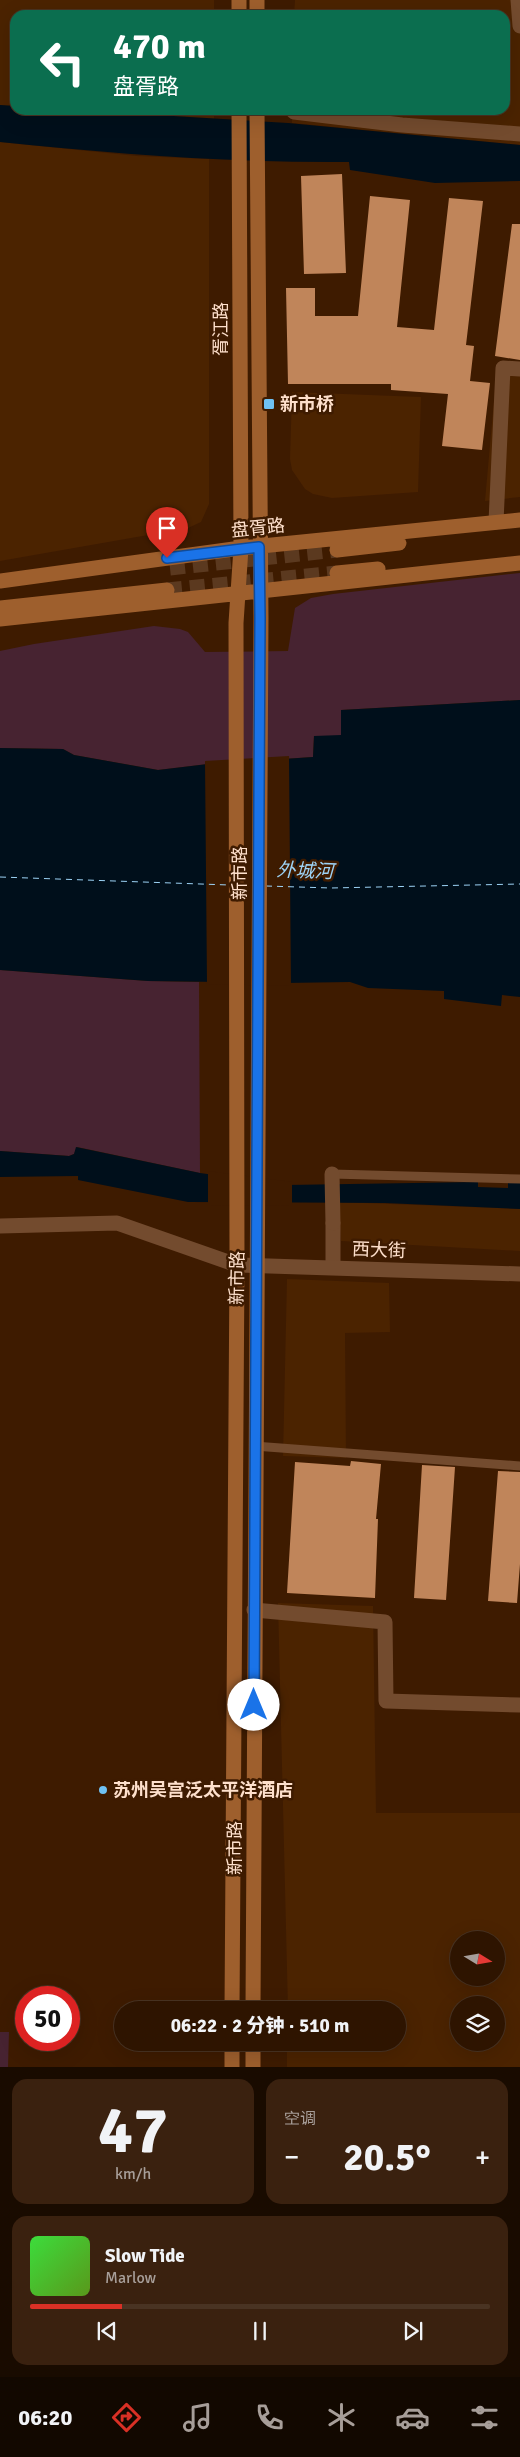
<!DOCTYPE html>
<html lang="zh">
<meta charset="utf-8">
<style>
:root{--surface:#2e1400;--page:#3a210f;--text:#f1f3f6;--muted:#a79e99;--line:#493322;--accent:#d93025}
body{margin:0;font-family:Signika,"Noto Sans SC",sans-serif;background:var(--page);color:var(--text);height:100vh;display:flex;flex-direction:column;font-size:19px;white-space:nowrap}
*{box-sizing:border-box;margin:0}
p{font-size:16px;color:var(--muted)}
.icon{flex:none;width:28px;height:28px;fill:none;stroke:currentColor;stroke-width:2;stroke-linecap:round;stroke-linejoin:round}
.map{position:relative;height:2067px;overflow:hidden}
.panel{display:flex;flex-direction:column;gap:12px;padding:12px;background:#190b00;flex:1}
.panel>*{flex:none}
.banner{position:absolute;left:10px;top:10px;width:500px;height:105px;border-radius:15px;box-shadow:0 5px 20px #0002,0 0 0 1px var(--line);background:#0b6e4f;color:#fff;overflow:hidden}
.needle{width:32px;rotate:101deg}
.fabs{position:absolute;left:450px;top:1931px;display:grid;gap:10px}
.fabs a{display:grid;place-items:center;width:55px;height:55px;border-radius:50%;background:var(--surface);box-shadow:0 5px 20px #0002,0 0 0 1px var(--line);font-size:25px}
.speed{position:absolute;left:15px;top:1986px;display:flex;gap:10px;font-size:25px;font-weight:700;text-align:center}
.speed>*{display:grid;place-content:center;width:65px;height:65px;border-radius:50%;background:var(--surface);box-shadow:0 5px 20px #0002,0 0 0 1px var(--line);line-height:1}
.speed .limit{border:8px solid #d22;background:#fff;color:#111}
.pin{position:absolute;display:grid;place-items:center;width:42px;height:42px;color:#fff;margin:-51px -21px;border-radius:50% 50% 50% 0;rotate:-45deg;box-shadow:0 0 5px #0007}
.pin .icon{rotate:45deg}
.me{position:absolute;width:55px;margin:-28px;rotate:0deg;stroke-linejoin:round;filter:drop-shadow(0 0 4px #0008)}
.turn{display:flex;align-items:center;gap:18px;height:105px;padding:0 20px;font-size:22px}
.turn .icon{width:65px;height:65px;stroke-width:2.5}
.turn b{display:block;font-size:35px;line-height:42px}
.big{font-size:38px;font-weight:800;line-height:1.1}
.panel .tile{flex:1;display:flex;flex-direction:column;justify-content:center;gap:8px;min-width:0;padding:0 18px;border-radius:15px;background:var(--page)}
.panel .dial{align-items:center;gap:0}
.dial b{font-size:65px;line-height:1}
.song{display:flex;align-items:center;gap:15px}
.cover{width:60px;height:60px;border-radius:8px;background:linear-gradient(135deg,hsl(120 70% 55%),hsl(90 70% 35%))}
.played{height:5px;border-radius:2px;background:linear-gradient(90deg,var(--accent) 20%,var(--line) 20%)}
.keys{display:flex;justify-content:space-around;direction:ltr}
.heat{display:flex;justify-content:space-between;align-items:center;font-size:28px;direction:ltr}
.panel .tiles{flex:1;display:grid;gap:12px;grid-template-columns:1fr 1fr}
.tile:last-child{grid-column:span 2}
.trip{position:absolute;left:114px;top:2001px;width:292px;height:50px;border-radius:25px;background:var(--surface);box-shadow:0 5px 20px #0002,0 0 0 1px var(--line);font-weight:800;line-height:50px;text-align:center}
.tab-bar{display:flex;height:80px;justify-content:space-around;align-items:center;background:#120800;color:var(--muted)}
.tab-bar .icon{width:35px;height:35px}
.tab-bar .selected{color:var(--accent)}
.tab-bar b{font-size:22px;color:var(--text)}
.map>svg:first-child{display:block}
</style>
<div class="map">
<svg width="520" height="2067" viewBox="0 0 520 2067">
<rect width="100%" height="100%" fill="#3e1b00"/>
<path fill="#4b2300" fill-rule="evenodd" d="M0,0H214V15H15V106L0,105Z
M295,0H520V145L292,123V110H505V15H294Z
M74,110H214V119L156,116Z
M0,142L137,156L209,159V504L201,522L188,528L0,561Z
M497,366L520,370V497L485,501Z
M292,392L421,397L418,492L332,498L313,494L305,489L292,470L290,459Z
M338,1202L520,1209V1251L341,1241Z
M287,1279L389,1283L390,1332L345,1333L346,1458L283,1456Z
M278,1603L373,1606L376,1813H520V2067H287V2043L398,2042V2010H288ZM459,1940H496V1978H459ZM459,2005H496V2042H459Z"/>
<path fill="#472331" d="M520,573V700L341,710V736H314L313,757L208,764L158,770L74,755L63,749L0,748V651L34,644L154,626L180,629L188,632L205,652L288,651L295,608L311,598L333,594Z
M0,970L148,981L199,982L200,1173L77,1147L74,1154L69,1156L0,1151Z
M0,2032H9L8,2067H0Z"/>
<path fill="#000f1b" d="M0,105L15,106V110H74L288,123L520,145V181L435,183L350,170L349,162C232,163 116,154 0,142Z
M520,700V997L502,995L501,1006L444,999V991L368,988L350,982L284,983L148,981L0,970V748L63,749L74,755L158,770L208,764L313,757L314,736L341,735V710Z
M76,1147L200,1173L286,1185L478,1182V1187L508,1188V1183H520V1209L385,1203L188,1202L78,1180V1176L0,1177V1151L69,1156L74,1154Z"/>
<path fill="#3e1b00" d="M289,756L291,986L207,984L205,761Z
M208,1171L292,1182V1206L208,1205Z"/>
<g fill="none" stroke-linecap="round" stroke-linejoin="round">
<path stroke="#9dd3f6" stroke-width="1" stroke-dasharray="6 5" stroke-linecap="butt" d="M0,877L229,885
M243,885H252
M266,886L331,888L520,884"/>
</g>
<path fill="#c0855a" d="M342,174L346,273L304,274L301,176Z
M370,196L410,200L397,327L434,330L449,198L483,201L466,345L474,346L470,381L490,383L482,450L442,446L448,394L391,390V384H288L286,288H315V316H358Z
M512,224H520V360L495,356Z
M351,1461L381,1464L376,1519H378L375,1598L287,1593L295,1462L350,1466Z
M422,1465L455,1467L446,1600L414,1598Z
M498,1471L520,1472V1564L517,1603L488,1601Z"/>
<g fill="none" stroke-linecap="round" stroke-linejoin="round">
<path stroke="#5b391f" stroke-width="15" stroke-dasharray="15 8" stroke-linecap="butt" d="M170,568L337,550
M167,590L337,573"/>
<path stroke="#734b2e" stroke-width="9" d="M332,1174L520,1179
M254,1446L520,1466"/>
<path stroke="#734b2e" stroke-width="15" d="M518,0L520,26
M292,110L294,112L402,125L520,134
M496,522L503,368L520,369
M0,1226L117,1223L237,1265
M333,1267V1223
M254,1610L385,1622L386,1701L520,1705"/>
<path stroke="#734b2e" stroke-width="15" d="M237,1265L520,1274"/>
<path stroke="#9e5f2d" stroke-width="15" d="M239,15V0
M257,15V0
M337,550L399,543
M337,573L378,569
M0,581L241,548L520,520
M0,608L167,590
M0,619L520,563
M232,2010L237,1265L236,623L241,548L239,110
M253,2010L261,618L257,110
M232,2067V2042
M253,2067V2042"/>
<path stroke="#734b2e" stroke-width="15" d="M332,1174L333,1223"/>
</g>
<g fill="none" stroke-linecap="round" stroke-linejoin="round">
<defs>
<path id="route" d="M167,558L259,547L260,618L254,1705"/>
</defs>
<use href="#route" stroke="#114b97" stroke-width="12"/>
<use href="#route" stroke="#1a73e8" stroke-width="9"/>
</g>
<g fill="#6fc2f4" stroke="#3e1b00" stroke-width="2">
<rect x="263" y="398" width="12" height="12" rx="2.5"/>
<circle cx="103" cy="1790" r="5"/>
</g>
<g text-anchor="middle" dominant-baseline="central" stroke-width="5" stroke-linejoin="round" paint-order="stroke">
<g font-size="18" fill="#fee0cc" stroke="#3e1b00">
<text transform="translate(221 329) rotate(-90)">胥江路</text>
<text transform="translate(258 528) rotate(-6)">盘胥路</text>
<text transform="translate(240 873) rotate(-90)">新市路</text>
<text transform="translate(379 1250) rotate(2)">西大街</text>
<text transform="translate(237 1278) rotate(-89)">新市路</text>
<text transform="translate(235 1848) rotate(-90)">新市路</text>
</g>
<g font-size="18" font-weight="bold" fill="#fee0cc" stroke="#3e1b00" text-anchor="start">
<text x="280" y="404">新市桥</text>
<text x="113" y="1790">苏州吴宫泛太平洋酒店</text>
</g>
<g font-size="19" font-style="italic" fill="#9dd3f6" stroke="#3e1b00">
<text transform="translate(305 871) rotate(2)">外城河</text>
</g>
</g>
</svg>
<div class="fabs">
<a><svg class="needle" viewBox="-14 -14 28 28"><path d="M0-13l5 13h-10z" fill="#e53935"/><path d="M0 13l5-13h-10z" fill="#a79e99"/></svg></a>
<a><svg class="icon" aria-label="layers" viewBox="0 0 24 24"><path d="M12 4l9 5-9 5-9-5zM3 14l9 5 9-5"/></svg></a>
</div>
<div class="speed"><div class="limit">50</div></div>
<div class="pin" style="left:167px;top:558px;background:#d93025"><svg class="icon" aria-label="arrive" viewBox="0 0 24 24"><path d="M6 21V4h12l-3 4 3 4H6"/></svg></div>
<svg class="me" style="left:254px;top:1705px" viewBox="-20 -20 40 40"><circle r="19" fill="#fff"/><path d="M0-13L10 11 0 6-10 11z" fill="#1a73e8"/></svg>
<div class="trip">06:22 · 2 分钟 · 510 m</div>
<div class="banner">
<div class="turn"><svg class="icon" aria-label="left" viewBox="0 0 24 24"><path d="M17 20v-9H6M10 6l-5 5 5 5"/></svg><div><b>470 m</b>盘胥路</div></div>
</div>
</div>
<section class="panel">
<div class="tiles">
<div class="tile dial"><b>47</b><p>km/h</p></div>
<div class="tile"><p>空调</p>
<div class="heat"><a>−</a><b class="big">20.5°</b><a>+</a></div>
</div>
<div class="tile">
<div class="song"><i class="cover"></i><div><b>Slow Tide</b><p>Marlow</p></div></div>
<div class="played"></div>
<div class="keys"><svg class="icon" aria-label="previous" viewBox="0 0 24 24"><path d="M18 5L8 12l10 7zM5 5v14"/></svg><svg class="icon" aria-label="pause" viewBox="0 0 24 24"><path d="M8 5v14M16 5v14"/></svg><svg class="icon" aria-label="next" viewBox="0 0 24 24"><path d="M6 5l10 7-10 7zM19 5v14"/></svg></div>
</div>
</div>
</section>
<nav class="tab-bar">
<b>06:20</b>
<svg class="icon selected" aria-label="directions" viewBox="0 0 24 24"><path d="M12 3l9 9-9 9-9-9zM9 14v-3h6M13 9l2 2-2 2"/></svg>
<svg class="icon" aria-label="music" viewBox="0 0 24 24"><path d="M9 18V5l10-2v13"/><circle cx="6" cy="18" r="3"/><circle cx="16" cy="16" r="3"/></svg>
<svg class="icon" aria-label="phone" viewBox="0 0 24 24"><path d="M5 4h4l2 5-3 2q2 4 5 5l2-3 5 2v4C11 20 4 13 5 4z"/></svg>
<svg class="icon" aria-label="climate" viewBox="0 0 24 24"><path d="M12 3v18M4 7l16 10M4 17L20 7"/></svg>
<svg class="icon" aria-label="car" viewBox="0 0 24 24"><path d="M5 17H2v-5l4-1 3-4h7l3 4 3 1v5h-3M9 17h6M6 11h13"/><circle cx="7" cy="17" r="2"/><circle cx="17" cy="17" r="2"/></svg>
<svg class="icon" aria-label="filters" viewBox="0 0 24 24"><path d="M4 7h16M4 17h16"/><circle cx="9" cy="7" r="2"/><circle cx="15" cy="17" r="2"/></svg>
</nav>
